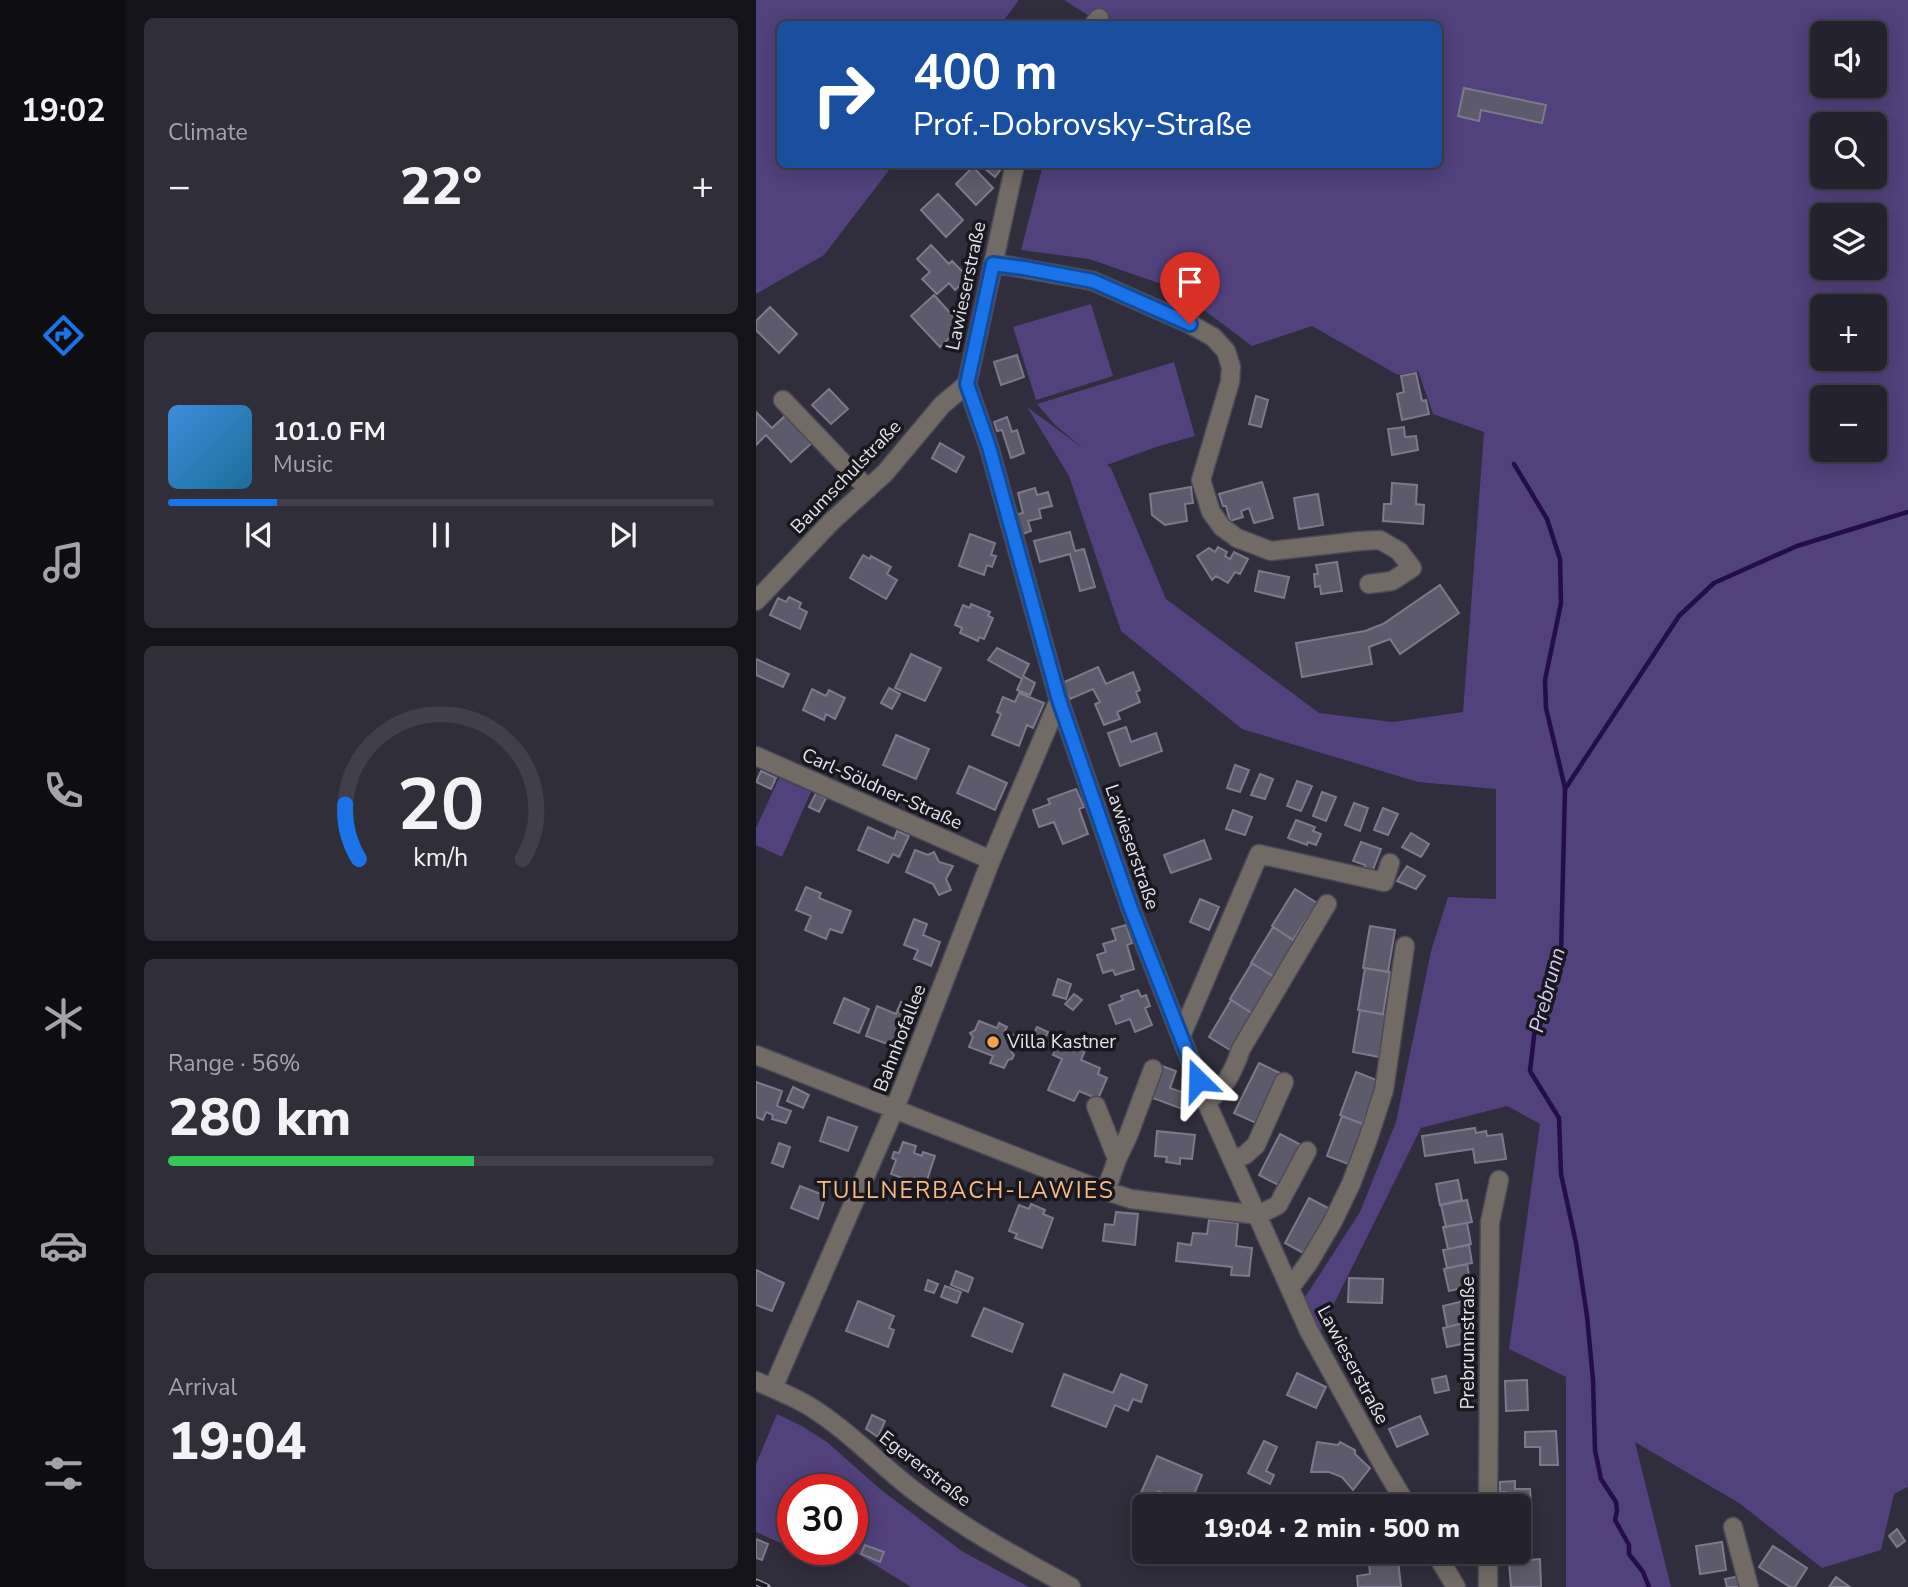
<!DOCTYPE html>
<meta charset="utf-8">
<style>
:root{--surface:#24222d;--page:#302f39;--text:#f1f3f6;--muted:#a3a4aa;--line:#413f49;--accent:#1a73e8}
body{margin:0;font-family:"Nunito Sans",sans-serif;background:var(--page);color:var(--text);height:100vh;display:flex;flex-direction:column;font-size:26px;white-space:nowrap}
*{box-sizing:border-box;margin:0}
p{font-size:23px;color:var(--muted)}
.icon{flex:none;width:38px;height:38px;fill:none;stroke:currentColor;stroke-width:2;stroke-linecap:round;stroke-linejoin:round}
.map{position:relative;flex:1;overflow:hidden}
.sheet{display:flex;flex-direction:column;gap:18px;padding:18px;background:#141319;width:630px}
.sheet>*{flex:none}
.guide{position:absolute;left:21px;top:21px;width:665px;height:147px;border-radius:10px;box-shadow:0 4px 18px #0003,0 0 0 2px var(--line);background:#1a4fa0;color:#fff;overflow:hidden}
.fabs{position:absolute;left:1054px;top:21px;display:grid;gap:14px}
.fabs a{display:grid;place-items:center;width:77px;height:77px;border-radius:10px;background:var(--surface);box-shadow:0 4px 18px #0003,0 0 0 2px var(--line);font-size:35px}
.speed{position:absolute;left:21px;top:1474px;display:flex;gap:14px;font-size:35px;font-weight:700;text-align:center}
.speed>*{display:grid;place-content:center;width:91px;height:91px;border-radius:50%;background:var(--surface);box-shadow:0 4px 18px #0003,0 0 0 2px var(--line);line-height:1}
.speed .limit{border:10px solid #d22;background:#fff;color:#111}
.pin{position:absolute;display:grid;place-items:center;width:60px;height:60px;color:#fff;margin:-72px -30px;border-radius:50% 50% 50% 0;rotate:-45deg;box-shadow:0 0 7px #0007}
.pin .icon{rotate:45deg}
.me{position:absolute;width:77px;margin:-38px;rotate:338deg;stroke-linejoin:round;filter:drop-shadow(0 0 5px #0008)}
.turn{display:flex;align-items:center;gap:24px;height:147px;padding:0 21px;font-size:32px}
.turn .icon{width:91px;height:91px;stroke-width:2.5}
.turn b{display:block;font-size:49px;line-height:60px}
.big{font-size:52px;font-weight:800;line-height:1.1}
.sheet .tile{flex:1;display:flex;flex-direction:column;justify-content:center;gap:10px;min-width:0;padding:0 24px;border-radius:10px;background:var(--page)}
.sheet .dial{align-items:center;gap:0}
.dial svg{height:182px;overflow:visible;fill:none;stroke:var(--line);stroke-width:7;stroke-linecap:round;text-anchor:middle}
.dial text{fill:var(--text);stroke:none}
.song{display:flex;align-items:center;gap:21px}
.cover{width:84px;height:84px;border-radius:10px;background:linear-gradient(135deg,hsl(210 70% 55%),hsl(200 70% 35%))}
.played{height:7px;border-radius:4px;background:linear-gradient(90deg,var(--accent) 20%,var(--line) 20%)}
.keys{display:flex;justify-content:space-around;direction:ltr}
.heat{display:flex;justify-content:space-between;align-items:center;font-size:38px;direction:ltr}
.charge{height:10px;border-radius:5px;background:linear-gradient(90deg,#34c759 56%,var(--line) 0)}
.trip{position:absolute;left:376px;top:1494px;width:399px;height:70px;border-radius:10px;background:var(--surface);box-shadow:0 4px 18px #0003,0 0 0 2px var(--line);font-weight:800;line-height:70px;text-align:center}
main{display:flex;flex:1;min-height:0}
.tab-bar{display:flex;flex-direction:column;width:126px;justify-content:space-around;align-items:center;background:#0e0e12;color:var(--muted)}
.tab-bar .icon{width:49px;height:49px}
.tab-bar .selected{color:var(--accent)}
.tab-bar b{font-size:32px;color:var(--text)}
.map>svg:first-child{display:block}
</style>
<main>
<nav class="tab-bar">
<b>19:02</b>
<svg class="icon selected" aria-label="directions" viewBox="0 0 24 24"><path d="M12 3l9 9-9 9-9-9zM9 14v-3h6M13 9l2 2-2 2"/></svg>
<svg class="icon" aria-label="music" viewBox="0 0 24 24"><path d="M9 18V5l10-2v13"/><circle cx="6" cy="18" r="3"/><circle cx="16" cy="16" r="3"/></svg>
<svg class="icon" aria-label="phone" viewBox="0 0 24 24"><path d="M5 4h4l2 5-3 2q2 4 5 5l2-3 5 2v4C11 20 4 13 5 4z"/></svg>
<svg class="icon" aria-label="climate" viewBox="0 0 24 24"><path d="M12 3v18M4 7l16 10M4 17L20 7"/></svg>
<svg class="icon" aria-label="car" viewBox="0 0 24 24"><path d="M5 17H2v-5l4-1 3-4h7l3 4 3 1v5h-3M9 17h6M6 11h13"/><circle cx="7" cy="17" r="2"/><circle cx="17" cy="17" r="2"/></svg>
<svg class="icon" aria-label="filters" viewBox="0 0 24 24"><path d="M4 7h16M4 17h16"/><circle cx="9" cy="7" r="2"/><circle cx="15" cy="17" r="2"/></svg>
</nav>
<section class="sheet">
<div class="tile"><p>Climate</p>
<div class="heat"><a>−</a><b class="big">22°</b><a>+</a></div>
</div>
<div class="tile">
<div class="song"><i class="cover"></i><div><b>101.0 FM</b><p>Music</p></div></div>
<div class="played"></div>
<div class="keys"><svg class="icon" aria-label="previous" viewBox="0 0 24 24"><path d="M18 5L8 12l10 7zM5 5v14"/></svg><svg class="icon" aria-label="pause" viewBox="0 0 24 24"><path d="M8 5v14M16 5v14"/></svg><svg class="icon" aria-label="next" viewBox="0 0 24 24"><path d="M6 5l10 7-10 7zM19 5v14"/></svg></div>
</div>
<div class="tile dial"><svg viewBox="0 0 100 80">
<path d="M14 69A42 42 0 1 1 86 69"/>
<path d="M14 69A42 42 0 0 1 8 45" stroke="#1a73e8"/>
<text x="50" y="56" font-size="32" font-weight="700">20</text>
<text x="50" y="72" font-size="11">km/h</text>
</svg></div>
<div class="tile"><p>Range · 56%</p><b class="big">280 km</b><div class="charge"></div></div>
<div class="tile"><p>Arrival</p><b class="big">19:04</b></div>
</section>
<div class="map">
<svg width="1152" height="1587" viewBox="0 0 1152 1587">
<rect width="100%" height="100%" fill="#302d3c"/>
<path fill="#51417c" fill-rule="evenodd" d="M0,0H263L245,24H24V164L137,165L68,255L0,294Z
M308,0H1152V1487L1138,1494L1125,1550L1066,1568L983,1503L879,1442L915,1587H810V1377L753,1349L784,1124L751,1106L665,1128L562,1336L546,1302L604,1212L640,1122L675,951L692,897L740,899V789L662,782L486,729L365,631L313,476L271,407L328,449L299,425L281,404L418,362L439,436L400,447L351,465L355,468L410,599L563,713L637,722L707,712L728,432L677,414L662,371L642,375L556,326L496,346L420,289L333,259L265,250L287,165L682,164V24H346ZM1066,33H1118V86H1066ZM1066,124H1118V177H1066ZM1066,215H1118V268H1066ZM1066,306H1118V359H1066ZM1066,397H1118V450H1066Z
M335,304L357,376L280,400L257,327Z
M23,778L55,792L26,857L0,845V828Z
M21,1414L44,1425L71,1442L124,1489L207,1552L273,1587H155L97,1551L65,1561L0,1532V1464ZM37,1489H96V1549H37Z"/>
<g fill="none" stroke-linecap="round" stroke-linejoin="round">
<path stroke="#240d49" stroke-width="4.5" d="M758,464L791,519L804,559L805,603L789,680L790,708L809,788
M893,1587L887,1572L873,1554V1545L859,1520L861,1511L860,1502L845,1479L839,1450L837,1380L831,1316L820,1243L805,1174L803,1118L774,1071L781,1011L805,953L809,789L923,616L958,583L1041,546L1152,512"/>
</g>
<path fill="#5d5a6b" stroke="#7c798a" stroke-width="2" d="M708,88L790,105L786,123L725,110L723,121L702,116Z
M229,164H247L248,165L239,177L227,167Z
M217,167L237,188L220,205L200,184Z
M182,194L207,220L190,237L165,210Z
M175,245L193,264L196,261L212,277L199,290L193,283L181,294L166,279L174,272L161,259Z
M178,295L206,326L184,347L155,316Z
M14,307L41,334L23,353L0,330V321Z
M261,355L268,377L245,385L238,362Z
M660,373L666,401L670,400L673,414L646,420L641,394L648,392L645,376Z
M73,389L92,409L75,424L56,405Z
M500,396L512,400L505,427L493,424Z
M0,412L16,428L31,414L57,442L35,462L10,435L0,445Z
M251,417L256,432L261,430L268,453L255,458L246,430L241,431L238,422Z
M648,427L649,437L660,436L662,450L636,455L632,429Z
M184,443L208,457L200,472L176,458Z
M506,482L517,518L498,523L493,508L485,511L487,517L474,521L470,506H467L463,494Z
M636,483L661,485L660,504L668,505L667,524L627,521L628,504H635Z
M435,487L437,503L429,504L431,521L409,525L396,515L394,494Z
M279,488L281,495L292,492L296,506L283,509L285,518L272,521L275,531L264,535L258,515L267,513L262,493Z
M562,494L567,525L543,529L538,498Z
M314,532L319,551L328,549L339,587L324,591L314,554L284,562L278,541Z
M214,534L239,543L235,555L240,556L236,567L231,565L228,575L203,566Z
M462,547L471,552L469,556L474,559L478,552L492,559L484,574L479,572L472,583L460,576L456,580L441,556L453,548L459,552Z
M107,555L114,559L115,556L135,567L131,574L141,580L130,599L94,578Z
M581,562L586,591L565,594L564,586L559,587L558,574H562L560,565Z
M503,571L533,577L528,598L499,591Z
M684,585L703,613L644,654L634,639L613,647L616,664L546,677L540,643L609,631L627,624Z
M33,597L45,603L43,608L51,612L44,629L14,615L22,598L30,602Z
M215,604L234,612L232,616L237,618L228,639L223,637L222,641L204,633L206,628L199,625L207,605L214,608Z
M241,648L273,664L267,676L279,683L274,695L261,690L266,679L232,660Z
M155,654L185,668L169,701L139,688Z
M0,659L33,674L27,687L0,675Z
M342,667L350,684L377,672L384,690L380,692L384,702L361,712L364,719L348,725L339,704L344,702L337,689L314,699L306,683Z
M133,688L144,694L136,709L125,703Z
M56,689L70,696L73,690L89,698L79,719L70,714L68,720L47,710Z
M263,693L288,703L277,728L271,725L263,746L236,735L245,714L241,712L247,697L259,702Z
M370,727L375,742L400,733L406,751L364,766L352,733Z
M140,735L173,749L160,779L127,765Z
M479,765L493,770L484,792L471,788Z
M213,766L251,783L239,810L201,793Z
M5,771L20,778L15,789L0,782Z
M504,774L517,779L509,799L495,795Z
M541,781L556,786L545,811L531,806Z
M320,789L328,807L323,809L332,834L307,844L298,822L283,827L277,810L294,804L292,799Z
M566,792L580,797L570,821L557,816Z
M60,793L70,798L63,812L53,807Z
M598,803L612,808L604,831L589,825Z
M627,808L642,814L632,835L618,830Z
M477,810L496,817L489,835L470,829Z
M540,820L559,827L557,831L565,834L560,845L552,842L551,845L532,838Z
M112,827L138,839L141,831L153,836L143,857L137,854L132,863L102,850Z
M655,833L673,844L665,857L646,847Z
M448,840L455,859L415,873L408,855Z
M605,842L625,849L616,872L608,869L609,865L597,861Z
M159,850L172,855L178,852L183,862L197,866L190,879L195,890L183,895L177,884L150,872Z
M651,866L669,876L660,889L641,881Z
M50,887L65,893L63,898L95,911L86,933L74,929L70,939L49,930L55,916L40,910Z
M539,889L561,903L537,940L516,926Z
M444,899L463,907L453,930L434,922Z
M158,919L171,924L167,935L184,942L175,966L158,959L162,950L148,945Z
M370,925L376,943L371,945L378,969L359,975L357,970L347,973L341,955L350,952L347,944L360,940L356,929Z
M614,926L639,930L632,972L607,968Z
M517,927L539,941L517,976L495,963Z
M496,963L518,977L496,1013L474,999Z
M609,968L634,972L627,1014L602,1010Z
M302,979L315,984L310,999L297,995Z
M382,990L385,997L390,995L394,1006L389,1008L396,1025L379,1032L374,1019L360,1024L353,1005L367,1000L365,996Z
M318,994L326,1000L317,1010L309,1004Z
M88,998L113,1009L103,1033L78,1023Z
M475,1000L497,1014L474,1050L453,1037Z
M145,1002L160,1007L154,1022L149,1021L139,1047L110,1036L121,1006L140,1014Z
M604,1010L630,1015L623,1057L597,1052Z
M223,1021L241,1028L243,1023L251,1027L249,1031L261,1037L255,1051L258,1055L256,1059L252,1060L248,1068L234,1063L237,1056L213,1047L217,1037L214,1033L219,1030Z
M281,1027L292,1032L285,1047L274,1042Z
M304,1037L330,1048L325,1060L344,1068L342,1074L351,1078L342,1099L323,1091L318,1101L292,1090L306,1059L297,1055Z
M503,1063L524,1073L500,1123L478,1113Z
M406,1066L420,1071L414,1088L434,1095L429,1110L394,1097Z
M600,1072L623,1081L606,1124L584,1115Z
M0,1082L26,1091L21,1106L35,1111L30,1123L16,1119L17,1115L10,1112L7,1120L0,1117Z
M37,1087L53,1095L47,1108L31,1101Z
M586,1116L610,1125L595,1165L571,1156Z
M72,1117L101,1127L92,1151L64,1141Z
M719,1128L720,1133L730,1131L731,1136L746,1134L750,1159L719,1163L717,1149L669,1156L666,1136Z
M401,1131L439,1135L436,1159L424,1158V1164L410,1162L411,1157L399,1156Z
M524,1134L547,1146L526,1187L503,1175Z
M147,1142L160,1146L158,1153L166,1156L167,1152L179,1156L169,1186L135,1174L140,1160L136,1158L138,1152L143,1153Z
M23,1143L34,1147L27,1167L16,1163Z
M702,1180L706,1200L684,1205L680,1184Z
M44,1186L70,1196L62,1219L35,1208Z
M553,1198L574,1209L549,1254L529,1243Z
M711,1200L716,1222L690,1227L685,1205Z
M275,1204L289,1210L287,1214L297,1218L286,1248L259,1238L261,1234L253,1231L263,1205L273,1209Z
M360,1212L382,1214L379,1245L347,1241L349,1224L358,1225Z
M453,1220L482,1223L480,1246L496,1248L493,1276L475,1275L476,1267L420,1261L422,1243L435,1245L437,1233L451,1234Z
M711,1223L715,1244L692,1249L687,1227Z
M713,1245L716,1263L691,1268L687,1250Z
M711,1264L715,1286L693,1291L688,1269Z
M0,1270L28,1283L16,1311L0,1305Z
M200,1271L217,1278L212,1292L195,1285Z
M593,1278L627,1279L626,1303L592,1302Z
M172,1280L182,1284L178,1293L169,1290Z
M189,1286L205,1292L201,1303L185,1297Z
M712,1300L717,1321L691,1327L687,1306Z
M102,1301L138,1316L133,1328L138,1330L132,1347L90,1331Z
M228,1308L267,1324L256,1352L216,1336Z
M712,1322L716,1342L691,1347L687,1328Z
M541,1373L570,1387L560,1408L531,1395Z
M308,1374L357,1393L365,1374L391,1385L385,1402L377,1399L372,1411L359,1405L350,1427L296,1406Z
M690,1376L693,1390L679,1393L676,1379Z
M771,1380L772,1410L750,1411L749,1381Z
M116,1415L129,1421L122,1437L110,1429Z
M664,1416L672,1434L641,1447L633,1429Z
M800,1431L802,1465H784V1447H769V1432Z
M508,1441L521,1447L510,1471L518,1475L514,1484L492,1473Z
M561,1442L582,1445L584,1442L599,1450V1454L614,1468L597,1490L586,1477L573,1472H555Z
M401,1456L446,1475L434,1504L402,1491L398,1501L384,1495Z
M759,1481V1489H774L776,1516L763,1517V1507H750V1492H744V1482Z
M1141,1529L1149,1541L1141,1547L1133,1536Z
M0,1539L12,1544L6,1560L0,1558Z
M966,1542L970,1570L944,1574L940,1546Z
M109,1545L128,1552L124,1562L105,1554Z
M1017,1546L1051,1568L1039,1587H1034L1003,1567Z
M784,1559L785,1587H755L753,1562Z
M642,1560L645,1587H602L601,1576L614,1574L613,1563Z
M984,1576L986,1587H971L969,1579Z
M1080,1577L1094,1587H1073Z"/>
<g fill="none" stroke-linecap="round" stroke-linejoin="round">
<defs>
<path id="minor" d="M338,24L343,18
M259,164L211,384L233,447L303,700L375,909L453,1108L553,1331L627,1465L652,1507
M237,263L337,281L434,324L457,337L470,351L475,367L474,382L445,480L455,512L466,527L481,538L515,551L604,541L624,540L643,551L656,568L636,581L613,584
M27,400L112,489
M0,601L76,521L129,473L186,405L211,384
M0,756L235,860
M425,1036L503,854L628,882L634,863
M0,1055L335,1186L375,1199L502,1215L522,1205L551,1151
M451,1102C470,1085 477,1073 485,1049L571,904
M340,1106L361,1159L350,1191
M361,1159L372,1136L397,1069
M477,1159L489,1155L500,1145L528,1082
M534,1288L553,1262L576,1223L595,1184L612,1139L628,1090L649,946
M0,1381C18,1389 36,1396 53,1406C92,1430 124,1465 161,1493C209,1529 262,1558 315,1587
M17,1388L139,1108L235,860L303,700
M732,1507L734,1222L743,1180
M977,1527L993,1587
M679,1552L700,1587
M732,1587V1552"/>
</defs>
<use href="#minor" stroke="#4c4a58" stroke-width="21"/>
<use href="#minor" stroke="#716a65" stroke-width="18"/>
<defs>
<path id="rail" d="M0,1582L11,1587"/>
</defs>
<use href="#rail" stroke="#a19faa" stroke-width="7"/>
<use href="#rail" stroke="#18171e" stroke-width="4.5" stroke-dasharray="13" stroke-linecap="butt"/>
</g>
<g fill="none" stroke-linecap="round" stroke-linejoin="round">
<defs>
<path id="route" d="M434,324L337,281L268,268L237,264L211,384L233,447L303,700L375,909L442,1080"/>
</defs>
<use href="#route" stroke="#114b97" stroke-width="18"/>
<use href="#route" stroke="#1a73e8" stroke-width="12"/>
</g>
<circle fill="#f9a04c" stroke="#18171e" stroke-width="2.5" cx="237" cy="1042" r="7"/>
<g text-anchor="middle" dominant-baseline="central" stroke-width="7" stroke-linejoin="round" paint-order="stroke">
<g font-size="19" fill="#e2e0ea" stroke="#18171e">
<text transform="translate(210 286) rotate(-78)">Lawieserstraße</text>
<text transform="translate(90 477) rotate(-46)">Baumschulstraße</text>
<text transform="translate(126 789) rotate(24)">Carl-Söldner-Straße</text>
<text transform="translate(376 847) rotate(71)">Lawieserstraße</text>
<text transform="translate(144 1038) rotate(-69)">Bahnhofallee</text>
<text transform="translate(712 1343) rotate(-90)">Prebrunnstraße</text>
<text transform="translate(597 1365) rotate(62)">Lawieserstraße</text>
<text transform="translate(169 1469) rotate(38)">Egererstraße</text>
</g>
<g font-size="19" fill="#e2e0ea" stroke="#18171e" text-anchor="start">
<text x="251" y="1042">Villa Kastner</text>
</g>
<g font-size="21" font-style="italic" fill="#d3cbf2" stroke="#18171e">
<text transform="translate(791 990) rotate(-75)">Prebrunn</text>
</g>
<g font-size="23" letter-spacing="2" fill="#f8b984" stroke="#18171e">
<text x="210" y="1190">TULLNERBACH-LAWIES</text>
</g>
</g>
</svg>
<div class="fabs">
<a><svg class="icon" aria-label="sound" viewBox="0 0 24 24"><path d="M4 9h4l5-4v14l-5-4H4zM17 9q2 3 0 6"/></svg></a>
<a><svg class="icon" aria-label="search" viewBox="0 0 24 24"><circle cx="10" cy="10" r="6"/><path d="M15 15l6 6"/></svg></a>
<a><svg class="icon" aria-label="layers" viewBox="0 0 24 24"><path d="M12 4l9 5-9 5-9-5zM3 14l9 5 9-5"/></svg></a>
<a>+</a>
<a>−</a>
</div>
<div class="speed"><div class="limit">30</div></div>
<div class="pin" style="left:434px;top:324px;background:#d93025"><svg class="icon" aria-label="arrive" viewBox="0 0 24 24"><path d="M6 21V4h12l-3 4 3 4H6"/></svg></div>
<svg class="me" style="left:442px;top:1080px" viewBox="-20 -20 40 40"><path d="M0-17L14 15 0 8-14 15z" fill="#1a73e8" stroke="#fff" stroke-width="4"/></svg>
<div class="trip">19:04 · 2 min · 500 m</div>
<div class="guide">
<div class="turn"><svg class="icon" aria-label="right" viewBox="0 0 24 24"><path d="M7 20v-9h11M14 6l5 5-5 5"/></svg><div><b>400 m</b>Prof.-Dobrovsky-Straße</div></div>
</div>
</div>
</main>
